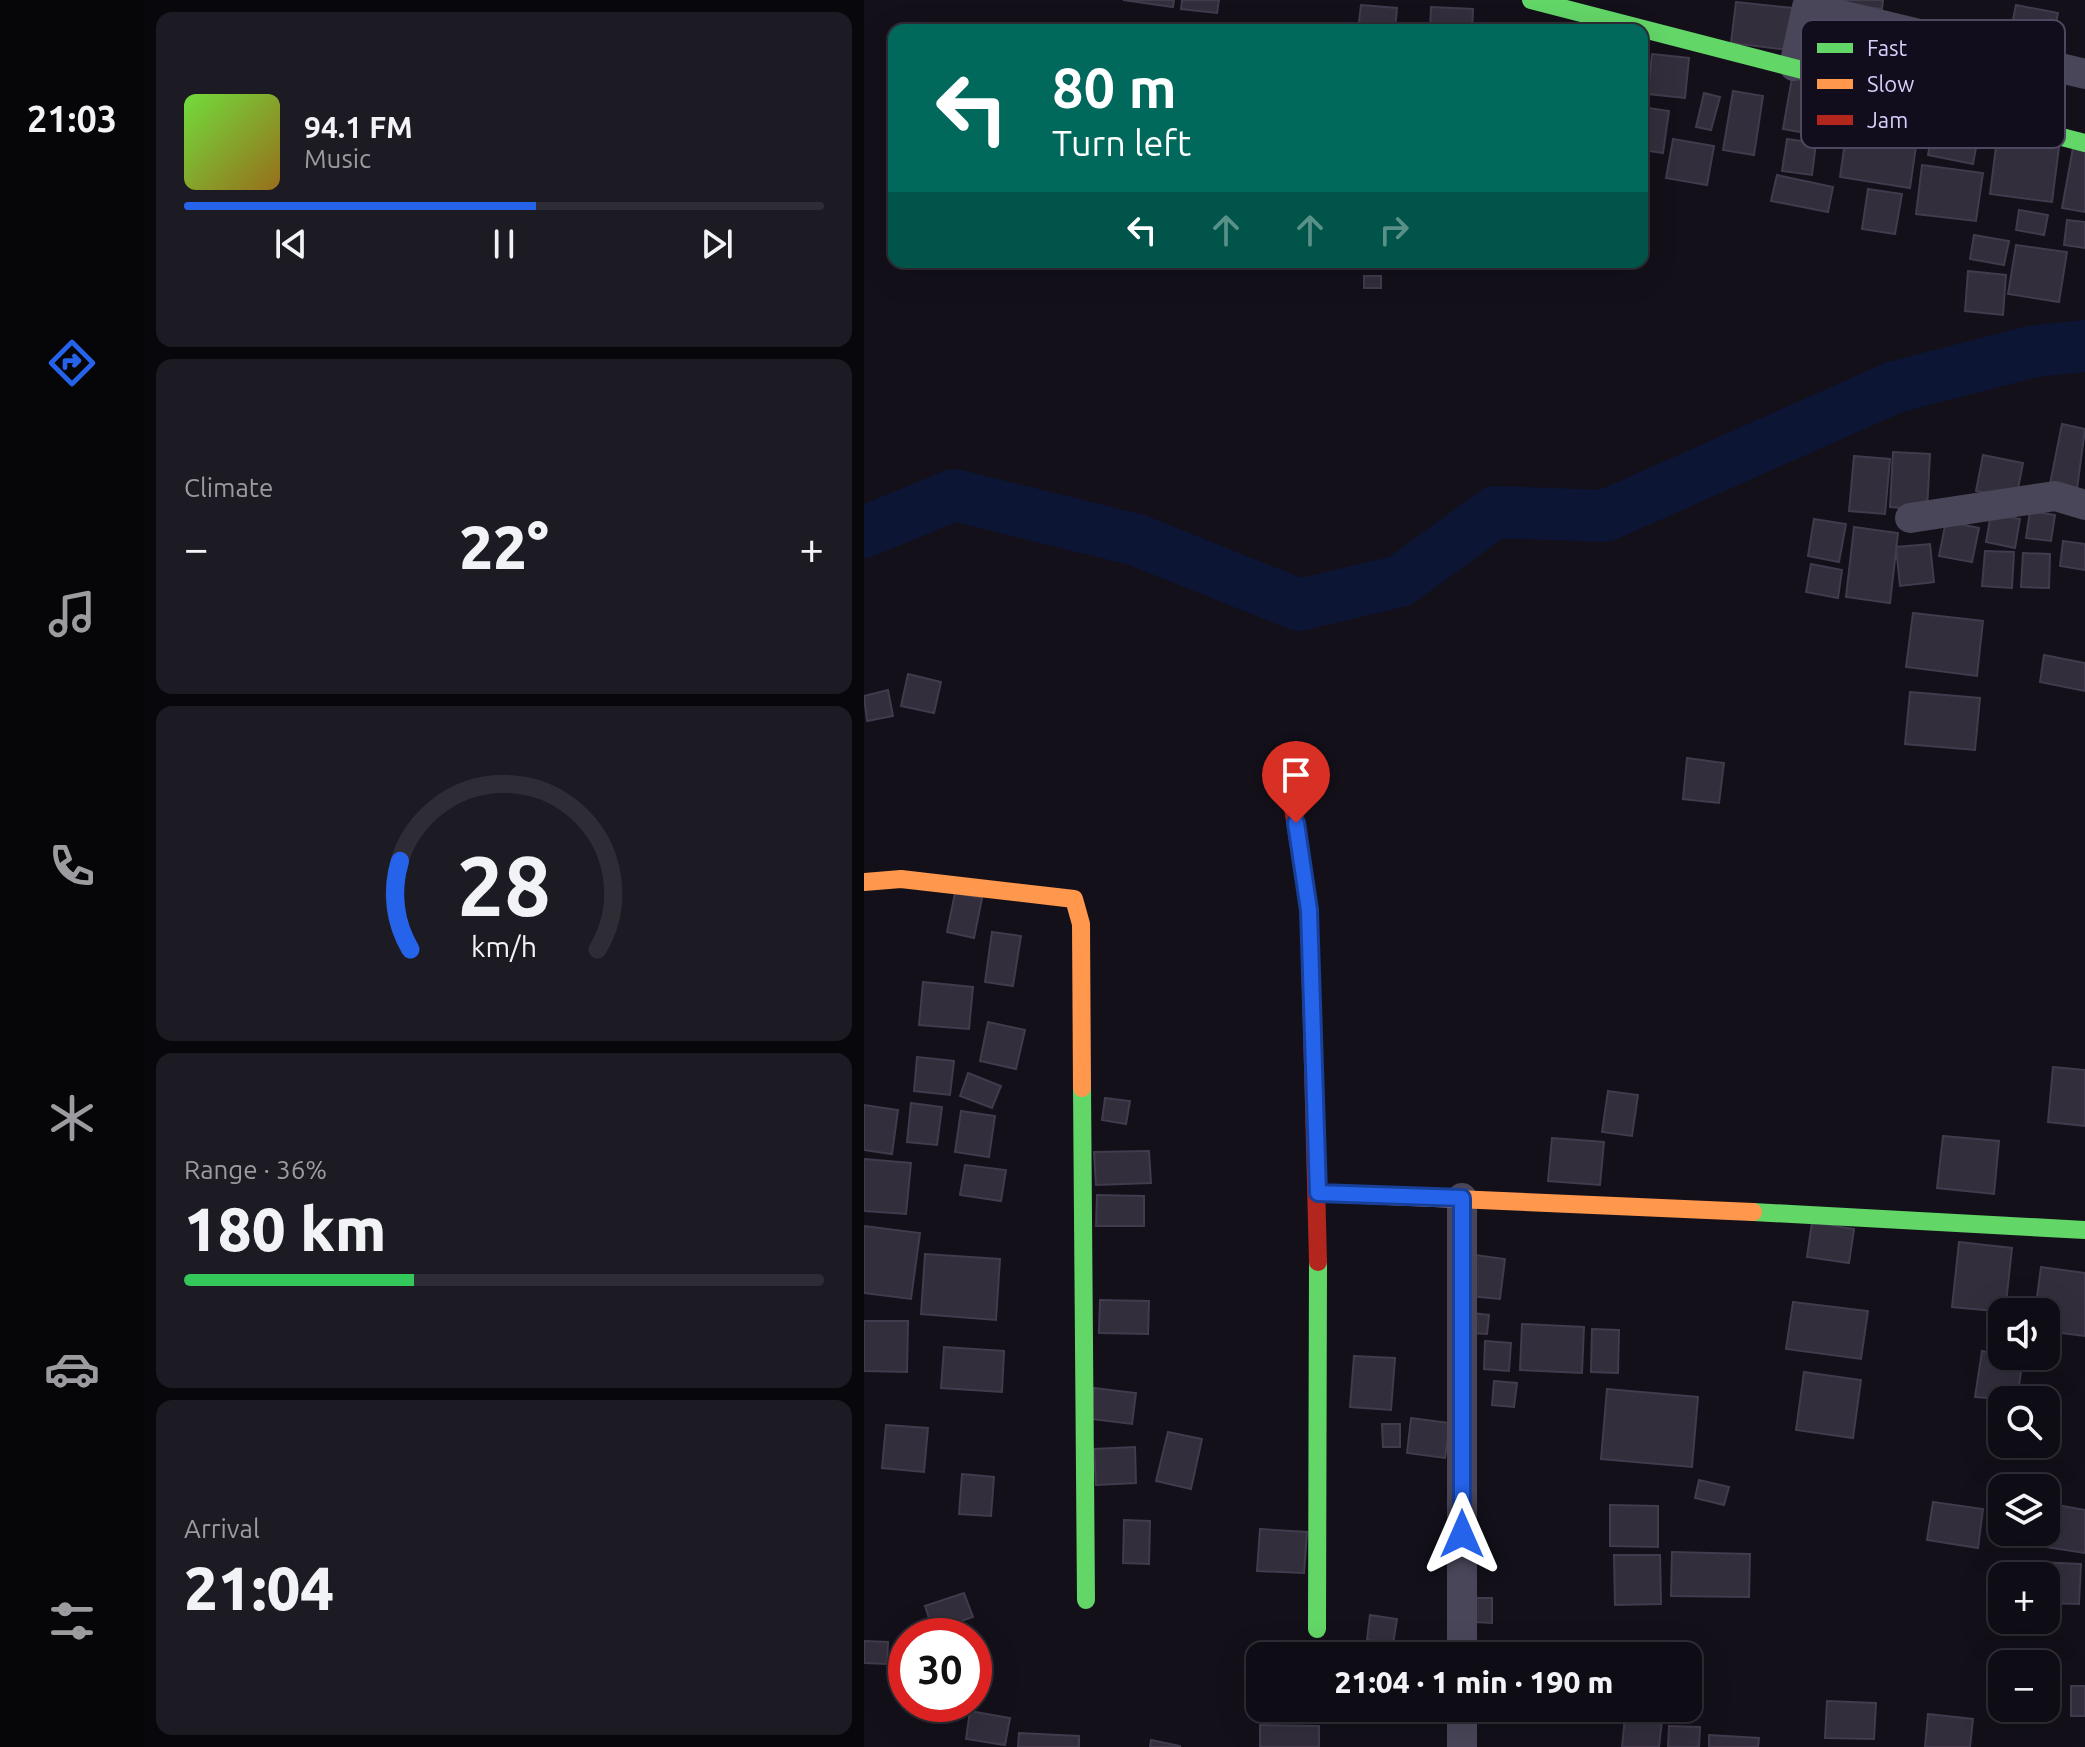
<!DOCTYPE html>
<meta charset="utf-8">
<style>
:root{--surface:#0e0c14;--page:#1c1a22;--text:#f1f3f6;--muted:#9b9ba0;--line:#2e2c34;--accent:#2563eb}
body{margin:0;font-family:Ubuntu,sans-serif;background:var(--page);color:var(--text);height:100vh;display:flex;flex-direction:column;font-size:30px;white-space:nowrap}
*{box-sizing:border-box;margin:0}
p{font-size:26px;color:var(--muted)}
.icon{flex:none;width:44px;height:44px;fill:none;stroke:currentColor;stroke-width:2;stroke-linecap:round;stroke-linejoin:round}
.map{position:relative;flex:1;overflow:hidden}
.sheet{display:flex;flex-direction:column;gap:12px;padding:12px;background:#08070b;width:720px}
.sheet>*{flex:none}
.top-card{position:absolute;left:24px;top:24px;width:760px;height:244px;border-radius:16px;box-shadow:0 8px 32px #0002,0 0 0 2px var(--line);background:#00695c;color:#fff;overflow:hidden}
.tools{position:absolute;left:1124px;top:1298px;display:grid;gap:16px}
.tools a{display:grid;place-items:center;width:72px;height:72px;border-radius:16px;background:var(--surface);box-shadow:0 8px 32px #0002,0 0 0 2px var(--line);font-size:40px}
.speed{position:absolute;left:24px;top:1618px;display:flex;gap:16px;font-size:40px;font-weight:700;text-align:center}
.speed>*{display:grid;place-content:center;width:104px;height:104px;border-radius:50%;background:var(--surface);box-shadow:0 8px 32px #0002,0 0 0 2px var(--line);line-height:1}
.speed .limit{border:12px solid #d22;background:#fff;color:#111}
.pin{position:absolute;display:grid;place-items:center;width:68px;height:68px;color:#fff;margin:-82px -34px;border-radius:50% 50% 50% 0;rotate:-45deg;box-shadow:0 0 8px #0007}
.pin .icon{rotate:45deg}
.me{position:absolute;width:88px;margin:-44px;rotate:0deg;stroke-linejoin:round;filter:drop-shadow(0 0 6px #0008)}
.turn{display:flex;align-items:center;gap:28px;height:168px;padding:0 32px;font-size:36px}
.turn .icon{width:104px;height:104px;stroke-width:2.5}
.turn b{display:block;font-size:56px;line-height:68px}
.lanes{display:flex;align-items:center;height:76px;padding:0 32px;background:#0003;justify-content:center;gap:40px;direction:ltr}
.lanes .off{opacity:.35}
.big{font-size:60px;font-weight:800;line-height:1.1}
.sheet .card{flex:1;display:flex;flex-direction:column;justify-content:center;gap:12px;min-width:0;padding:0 28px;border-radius:16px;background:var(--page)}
.sheet .dial{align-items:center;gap:0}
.dial svg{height:208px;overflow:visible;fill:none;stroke:var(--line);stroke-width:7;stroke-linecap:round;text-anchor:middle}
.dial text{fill:var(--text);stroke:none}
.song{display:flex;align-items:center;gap:24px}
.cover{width:96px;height:96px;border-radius:12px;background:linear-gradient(135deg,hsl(100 70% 55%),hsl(40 70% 35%))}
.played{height:8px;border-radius:4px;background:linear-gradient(90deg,var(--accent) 55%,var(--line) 55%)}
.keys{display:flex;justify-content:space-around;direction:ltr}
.heat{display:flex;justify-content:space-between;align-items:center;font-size:44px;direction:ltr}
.charge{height:12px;border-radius:6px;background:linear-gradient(90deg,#34c759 36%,var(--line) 0)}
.trip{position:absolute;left:382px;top:1642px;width:456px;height:80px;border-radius:16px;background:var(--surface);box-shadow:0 8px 32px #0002,0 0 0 2px var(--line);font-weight:800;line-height:80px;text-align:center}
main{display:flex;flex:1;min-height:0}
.dock{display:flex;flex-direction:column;width:144px;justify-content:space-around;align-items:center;background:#060508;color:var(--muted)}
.dock .icon{width:56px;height:56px}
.dock .current{color:var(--accent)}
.dock b{font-size:36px;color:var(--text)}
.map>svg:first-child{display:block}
</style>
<main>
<nav class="dock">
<b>21:03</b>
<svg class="icon current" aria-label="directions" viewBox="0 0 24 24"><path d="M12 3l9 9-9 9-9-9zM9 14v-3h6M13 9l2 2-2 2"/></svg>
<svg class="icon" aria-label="music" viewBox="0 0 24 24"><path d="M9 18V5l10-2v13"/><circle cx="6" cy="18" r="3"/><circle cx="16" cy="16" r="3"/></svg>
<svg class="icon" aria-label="phone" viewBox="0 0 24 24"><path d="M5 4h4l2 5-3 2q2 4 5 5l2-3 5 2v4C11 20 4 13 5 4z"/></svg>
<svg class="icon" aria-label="climate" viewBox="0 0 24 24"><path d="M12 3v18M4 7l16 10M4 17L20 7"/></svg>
<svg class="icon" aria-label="car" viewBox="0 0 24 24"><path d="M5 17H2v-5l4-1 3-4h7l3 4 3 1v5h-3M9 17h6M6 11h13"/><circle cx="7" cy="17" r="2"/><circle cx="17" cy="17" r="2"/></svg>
<svg class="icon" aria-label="filters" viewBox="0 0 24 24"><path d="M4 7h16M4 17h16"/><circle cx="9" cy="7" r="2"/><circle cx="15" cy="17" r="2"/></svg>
</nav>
<section class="sheet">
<div class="card">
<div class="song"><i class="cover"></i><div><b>94.1 FM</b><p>Music</p></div></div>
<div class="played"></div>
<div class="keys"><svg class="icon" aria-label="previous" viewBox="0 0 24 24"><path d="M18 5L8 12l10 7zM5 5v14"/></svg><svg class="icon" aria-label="pause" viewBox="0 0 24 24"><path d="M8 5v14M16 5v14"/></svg><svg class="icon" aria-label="next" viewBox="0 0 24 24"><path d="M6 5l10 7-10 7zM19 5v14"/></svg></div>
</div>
<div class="card"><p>Climate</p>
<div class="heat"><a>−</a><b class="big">22°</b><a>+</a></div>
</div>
<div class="card dial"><svg viewBox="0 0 100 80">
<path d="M14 69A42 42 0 1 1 86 69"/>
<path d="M14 69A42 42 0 0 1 10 35" stroke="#2563eb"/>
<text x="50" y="56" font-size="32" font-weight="700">28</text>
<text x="50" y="72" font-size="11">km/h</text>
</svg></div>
<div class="card"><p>Range · 36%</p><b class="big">180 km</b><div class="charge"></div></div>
<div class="card"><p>Arrival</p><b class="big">21:04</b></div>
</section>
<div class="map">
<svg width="1221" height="1747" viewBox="0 0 1221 1747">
<rect width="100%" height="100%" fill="#13101a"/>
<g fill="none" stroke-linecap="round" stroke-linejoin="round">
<path stroke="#0d1534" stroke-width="52" d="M0,532L90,495L273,540L435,605L536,581L631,512L741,516L1031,387L1171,351L1221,346"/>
</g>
<path fill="#322e3c" stroke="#413b4d" stroke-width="2" d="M259,0H310L309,7Z
M318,0H355L353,13L317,9Z
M943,0H1019L1018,9Z
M872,2L929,8L925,50L867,43Z
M497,5L533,8L531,30H494Z
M1152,5L1194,13L1187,48L1145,39Z
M567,7L609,9L608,30H566Z
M788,54L825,58L821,98L784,94Z
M928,78L983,87L974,139L919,129Z
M869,91L899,96L890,155L859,150Z
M840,93L856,97L847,130L832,127Z
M778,107L805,111L799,153L778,150Z
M985,114L1055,125L1046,188L976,177Z
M1069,128L1114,137L1109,164L1064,155Z
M809,139L850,146L843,185L802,178Z
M923,139L952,143L948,175L918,171Z
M1133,139L1195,147L1188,202L1126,194Z
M1209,148L1221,150V212L1198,208Z
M1058,165L1119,173L1112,221L1052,214Z
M913,175L969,187L964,212L907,201Z
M1004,189L1038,194L1031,234L998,229Z
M1155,210L1184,215L1180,235L1152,230Z
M1203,220L1221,222V248L1200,245Z
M1110,235L1145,241L1140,265L1106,259Z
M1152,245L1203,252L1195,302L1144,294Z
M1104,271L1142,275L1139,315L1101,311Z
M500,276H517V288H500Z
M1198,424L1221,429L1213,489L1186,484Z
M1029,452L1066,454L1063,510L1026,507Z
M1119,455L1159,463L1152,499L1112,491Z
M990,456L1026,459L1021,514L985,511Z
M1166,511L1191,515L1187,541L1162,538Z
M1127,514L1156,519L1151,548L1122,542Z
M950,519L982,524L975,562L944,556Z
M1082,521L1115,528L1108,562L1075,556Z
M990,527L1034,533L1026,603L982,597Z
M1199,541L1221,544V570L1196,566Z
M1066,544L1070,582L1036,586L1032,547Z
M1121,551L1150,552L1148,588L1118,586Z
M1159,553L1186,554L1185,588L1157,587Z
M947,564L978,570L974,598L942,592Z
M1049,613L1119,621L1113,676L1042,667Z
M1180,655L1221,663V691L1176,682Z
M44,674L77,682L70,713L37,706Z
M24,690L29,716L3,721L0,696Z
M1046,692L1116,698L1111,750L1041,744Z
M823,758L860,763L855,803L819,799Z
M91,893L118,898L110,938L83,932Z
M128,932L157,936L149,986L121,982Z
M59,982L109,987L105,1029L55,1025Z
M124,1022L161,1030L152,1069L116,1061Z
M53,1057L90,1061L86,1095L50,1091Z
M1189,1067L1221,1070V1126L1184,1122Z
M104,1073L137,1086L128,1108L96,1096Z
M744,1091L774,1095L768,1136L738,1132Z
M241,1098L266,1101L262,1124L238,1120Z
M47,1103L78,1107L73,1145L43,1142Z
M0,1105L34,1110L28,1154L0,1150Z
M97,1111L131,1116L125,1157L91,1152Z
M1079,1136L1135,1141L1130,1194L1073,1188Z
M688,1138L740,1142L736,1185L684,1181Z
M285,1151L287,1183L232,1185L230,1152Z
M0,1159L47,1163L42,1214L0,1211Z
M101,1165L142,1170L137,1201L96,1195Z
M233,1195L280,1196V1226H232Z
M948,1222L990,1229L985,1263L943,1257Z
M0,1226L56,1233L47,1299L0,1293Z
M1095,1242L1148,1248L1141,1312L1088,1307Z
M61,1254L136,1259L132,1320L57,1314Z
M611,1255L641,1259L636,1299L606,1296Z
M1177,1267L1221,1273V1336L1182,1331V1312H1171Z
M236,1300L285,1301L284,1334L235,1333Z
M929,1302L1004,1311L997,1359L922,1349Z
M608,1313L625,1315L623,1334L606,1333Z
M0,1321H44L43,1372L0,1371Z
M658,1324L720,1327L718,1373L656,1370Z
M728,1329L755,1330L754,1373L727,1372Z
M621,1341L647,1343L645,1371L620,1369Z
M80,1347L140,1351L138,1392L77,1388Z
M1118,1351L1159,1358L1153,1400L1111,1397Z
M490,1356L531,1358L527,1410L486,1407Z
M940,1372L997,1380L989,1438L932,1430Z
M630,1381L653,1383L650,1407L628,1405Z
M230,1388L272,1393L268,1424L227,1419Z
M743,1389L834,1397L828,1467L737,1459Z
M547,1418L586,1423L581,1458L543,1453Z
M518,1424H536V1447H519Z
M22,1425L64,1428L60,1472L18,1468Z
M304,1432L338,1439L327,1489L292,1481Z
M271,1447L272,1483L232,1485L230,1449Z
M98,1474L130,1477L127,1516L95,1514Z
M835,1480L865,1487L860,1505L831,1498Z
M1069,1502L1119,1509L1114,1548L1063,1540Z
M1182,1503L1221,1510V1553L1175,1546L1177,1532H1182Z
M746,1505L794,1506V1547L746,1546Z
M260,1520L286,1521L285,1564L259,1563Z
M396,1529L443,1532L440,1573L393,1571Z
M808,1552L886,1554L885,1597L807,1596Z
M750,1555H796L797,1604L751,1605Z
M1154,1561L1217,1564L1215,1604L1182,1603V1576H1154Z
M100,1593L109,1617L69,1631L61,1606Z
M609,1598H628V1623L609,1622Z
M506,1615L533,1619L529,1644L503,1640Z
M0,1641L24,1642L23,1664L0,1663Z
M1207,1686H1221V1716H1207Z
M963,1701L1012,1703L1010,1739L961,1738Z
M106,1711L146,1718L141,1745L102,1739Z
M1064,1714L1109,1719L1106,1747H1061Z
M761,1717L798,1720L795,1747H758Z
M396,1725L455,1726V1747H396Z
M805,1726L836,1727L835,1747H804Z
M155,1733L215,1736V1747H154Z
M845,1735L895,1738L894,1747H845Z
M287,1740L316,1746V1747H286Z"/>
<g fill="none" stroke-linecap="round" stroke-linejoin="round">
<path stroke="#494659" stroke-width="30" d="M930,66L943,7L1221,74
M1046,518L1191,496L1221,505
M598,1656V1198
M598,1747V1708"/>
<path stroke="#63d668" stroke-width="18" d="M667,0L1221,143
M218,1088L222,1600
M889,1212L1221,1230
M453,1629L454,1262"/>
<path stroke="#ff974d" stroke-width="18" d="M0,882L37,879L210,899L217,924L218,1088
M454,1193L889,1212"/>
<path stroke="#b3261e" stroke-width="18" d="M427,795L445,910L454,1262"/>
</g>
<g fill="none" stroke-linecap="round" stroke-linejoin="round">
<defs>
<path id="route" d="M432,823L445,910L454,1193L598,1198V1534"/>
</defs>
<use href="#route" stroke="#184099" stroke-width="20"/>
<use href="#route" stroke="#2563eb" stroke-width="14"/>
</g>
<rect x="937" y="20" width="264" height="128" rx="12" fill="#120d1d" stroke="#4d4760" stroke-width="2"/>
<rect x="953" y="43" width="36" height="10" fill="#63d668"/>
<rect x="953" y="79" width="36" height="10" fill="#ff974d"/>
<rect x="953" y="115" width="36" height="10" fill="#b3261e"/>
<g font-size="22" fill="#d8cdfb">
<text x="1003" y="56">Fast</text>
<text x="1003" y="92">Slow</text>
<text x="1003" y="128">Jam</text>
</g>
</svg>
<div class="tools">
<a><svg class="icon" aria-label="sound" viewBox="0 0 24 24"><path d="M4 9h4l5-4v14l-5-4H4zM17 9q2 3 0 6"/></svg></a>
<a><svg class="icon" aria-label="search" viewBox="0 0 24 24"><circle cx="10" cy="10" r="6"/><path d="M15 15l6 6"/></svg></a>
<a><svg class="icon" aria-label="layers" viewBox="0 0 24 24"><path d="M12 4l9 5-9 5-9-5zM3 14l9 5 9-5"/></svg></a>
<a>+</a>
<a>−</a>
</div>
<div class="speed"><div class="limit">30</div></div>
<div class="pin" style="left:432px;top:823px;background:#d93025"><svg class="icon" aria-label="arrive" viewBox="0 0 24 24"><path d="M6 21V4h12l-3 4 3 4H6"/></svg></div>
<svg class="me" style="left:598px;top:1534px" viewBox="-20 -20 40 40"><path d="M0-17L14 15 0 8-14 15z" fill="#2563eb" stroke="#fff" stroke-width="4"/></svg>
<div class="trip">21:04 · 1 min · 190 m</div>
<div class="top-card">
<div class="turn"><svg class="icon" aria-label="left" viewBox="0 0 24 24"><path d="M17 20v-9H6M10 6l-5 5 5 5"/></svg><div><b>80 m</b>Turn left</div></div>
<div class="lanes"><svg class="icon" aria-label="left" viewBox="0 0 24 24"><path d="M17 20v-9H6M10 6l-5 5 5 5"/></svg><svg class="icon off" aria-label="ahead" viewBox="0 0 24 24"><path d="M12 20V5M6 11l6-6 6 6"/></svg><svg class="icon off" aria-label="ahead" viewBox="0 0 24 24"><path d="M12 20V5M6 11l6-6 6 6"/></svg><svg class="icon off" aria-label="right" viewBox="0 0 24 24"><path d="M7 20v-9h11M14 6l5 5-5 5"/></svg></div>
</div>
</div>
</main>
